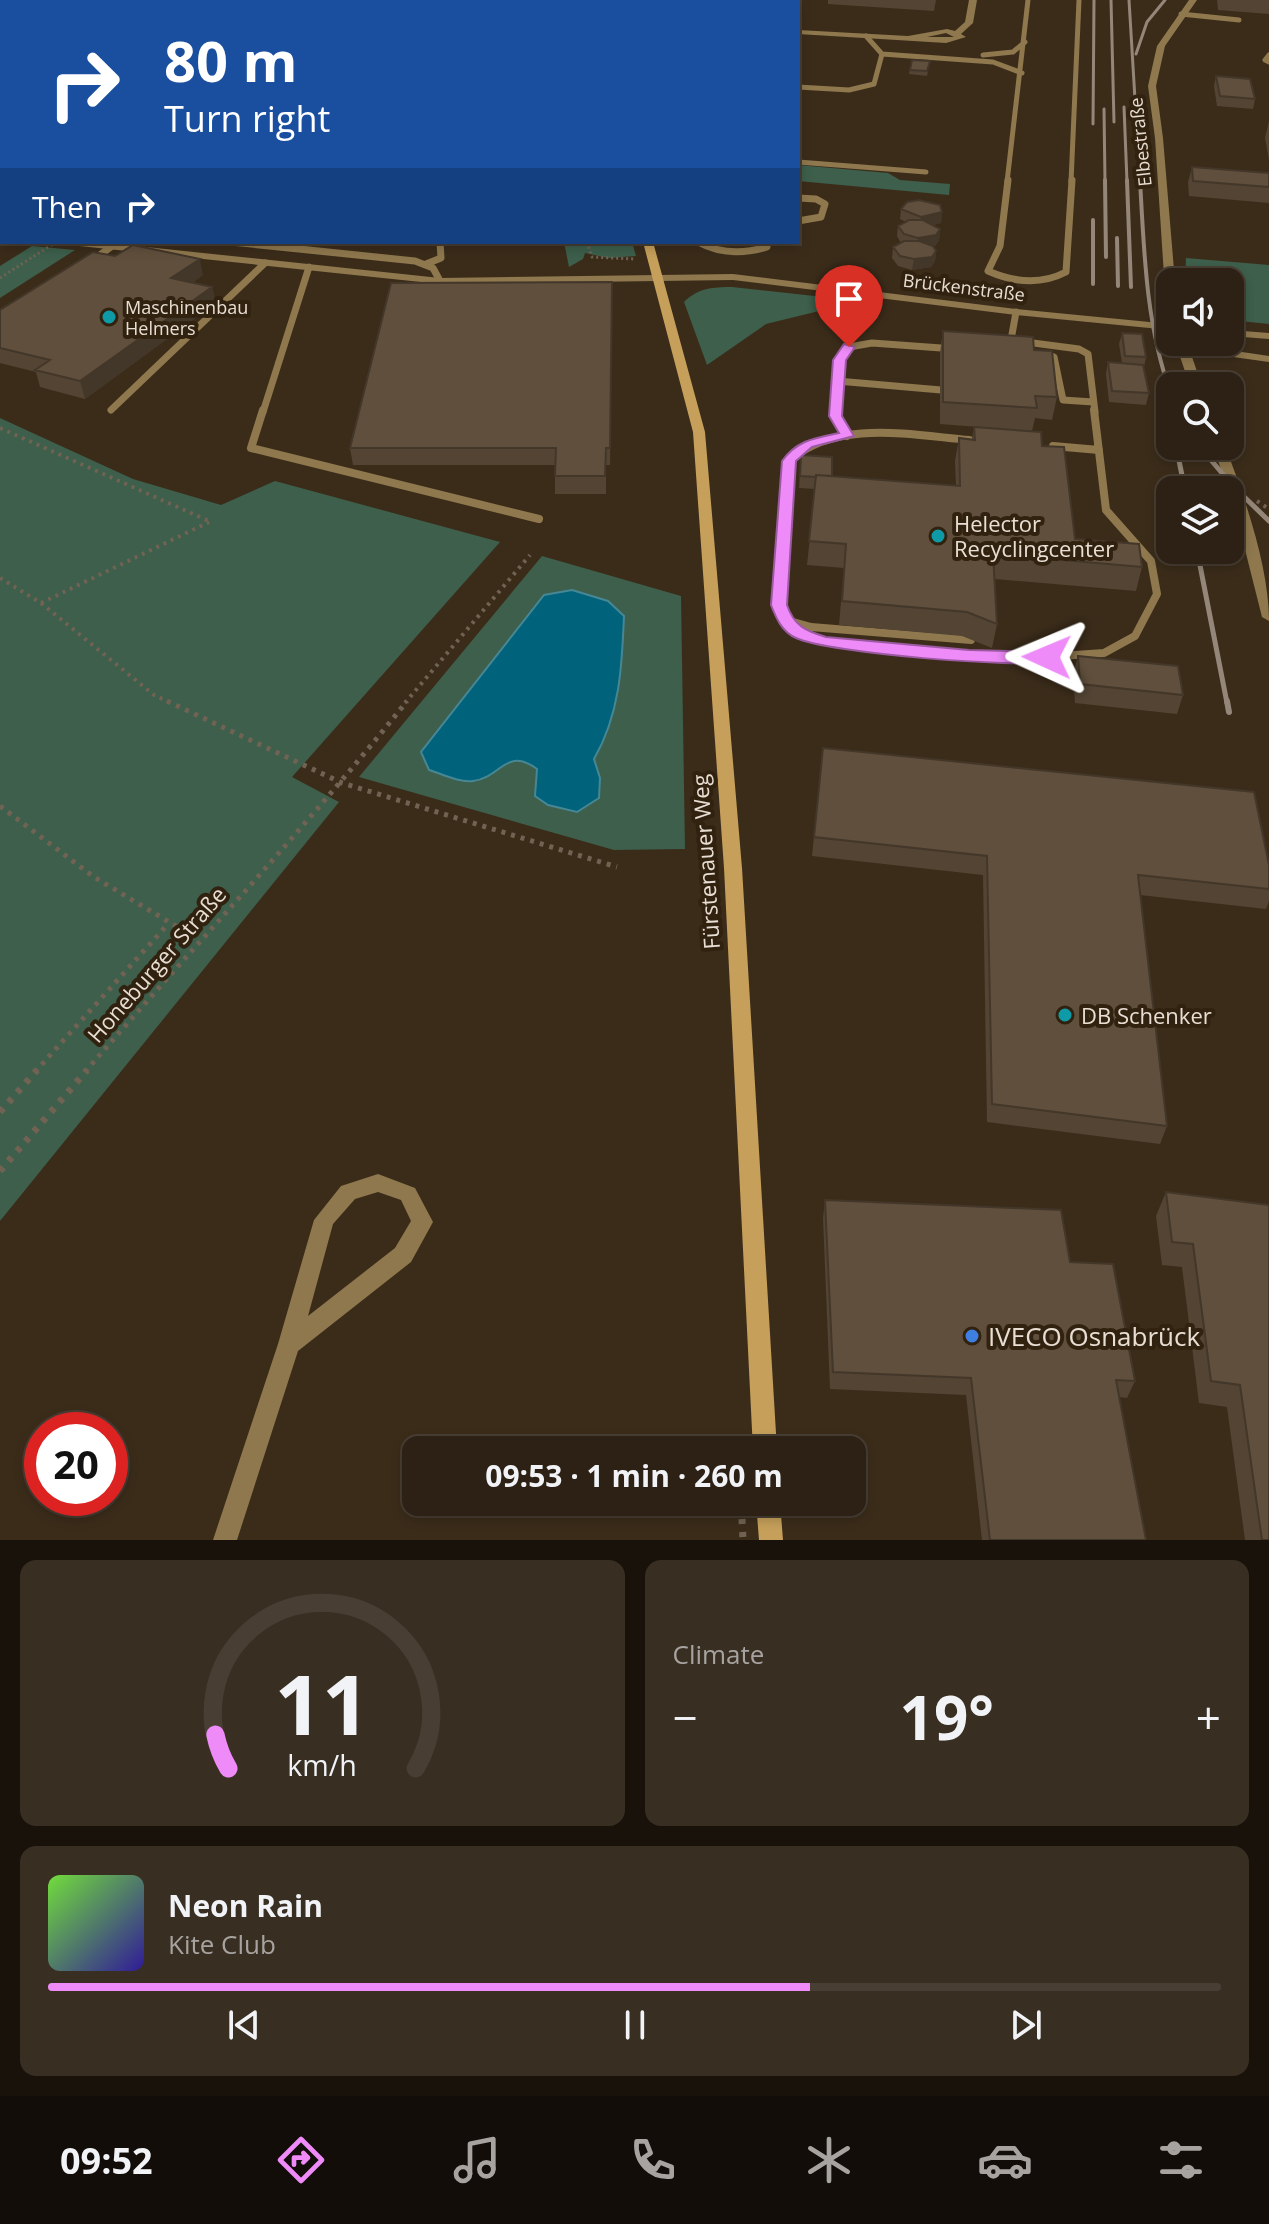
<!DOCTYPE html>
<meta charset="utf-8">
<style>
:root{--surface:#2c2114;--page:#382e22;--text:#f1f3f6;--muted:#a6a3a0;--line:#483e34;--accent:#ee8bf8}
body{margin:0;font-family:"Open Sans",sans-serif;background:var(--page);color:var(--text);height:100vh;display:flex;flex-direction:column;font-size:30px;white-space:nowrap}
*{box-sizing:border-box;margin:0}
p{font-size:26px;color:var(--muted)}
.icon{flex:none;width:44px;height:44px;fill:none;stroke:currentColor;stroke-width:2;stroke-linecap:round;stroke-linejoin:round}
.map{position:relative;height:1540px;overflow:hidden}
.side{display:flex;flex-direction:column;gap:20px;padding:20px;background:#18120b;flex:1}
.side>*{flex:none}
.top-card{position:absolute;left:0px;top:0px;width:800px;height:244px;box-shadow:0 4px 12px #0003,0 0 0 2px var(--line);background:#1a4fa0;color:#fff;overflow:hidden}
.buttons{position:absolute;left:1156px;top:268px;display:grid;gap:16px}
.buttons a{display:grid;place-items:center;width:88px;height:88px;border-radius:16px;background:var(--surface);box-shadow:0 4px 12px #0003,0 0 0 2px var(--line);font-size:40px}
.speed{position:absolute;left:24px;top:1412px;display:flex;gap:16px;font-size:40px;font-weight:700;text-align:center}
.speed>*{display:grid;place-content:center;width:104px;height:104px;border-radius:50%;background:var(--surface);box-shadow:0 4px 12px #0003,0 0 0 2px var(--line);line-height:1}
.speed .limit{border:12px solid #d22;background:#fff;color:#111}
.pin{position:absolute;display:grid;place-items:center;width:68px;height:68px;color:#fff;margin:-82px -34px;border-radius:50% 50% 50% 0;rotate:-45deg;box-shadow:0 0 8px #0007}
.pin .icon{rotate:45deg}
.me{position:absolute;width:88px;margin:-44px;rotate:271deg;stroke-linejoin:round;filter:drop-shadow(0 0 6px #0008)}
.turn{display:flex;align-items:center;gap:28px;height:168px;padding:0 32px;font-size:36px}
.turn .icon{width:104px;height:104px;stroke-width:2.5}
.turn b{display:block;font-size:56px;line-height:68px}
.then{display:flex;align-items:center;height:76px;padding:0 32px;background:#0003;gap:16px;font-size:30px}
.big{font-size:60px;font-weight:700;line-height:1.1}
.side .widget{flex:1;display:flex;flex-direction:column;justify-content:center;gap:12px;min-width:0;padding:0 28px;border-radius:16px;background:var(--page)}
.side .dial{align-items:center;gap:0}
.dial svg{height:208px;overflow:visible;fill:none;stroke:var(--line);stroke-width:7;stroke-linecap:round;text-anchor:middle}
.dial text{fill:var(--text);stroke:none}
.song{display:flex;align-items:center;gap:24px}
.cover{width:96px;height:96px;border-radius:12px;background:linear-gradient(135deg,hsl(100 70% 55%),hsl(250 70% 35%))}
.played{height:8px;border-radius:4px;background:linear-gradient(90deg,var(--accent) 65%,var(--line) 65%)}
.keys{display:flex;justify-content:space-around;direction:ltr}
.heat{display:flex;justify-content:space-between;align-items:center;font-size:44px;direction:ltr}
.side .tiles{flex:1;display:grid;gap:20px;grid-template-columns:1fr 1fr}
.widget:last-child{grid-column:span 2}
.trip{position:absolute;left:402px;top:1436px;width:464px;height:80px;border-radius:16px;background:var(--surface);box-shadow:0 4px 12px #0003,0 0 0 2px var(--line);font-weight:700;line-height:80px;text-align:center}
.dock{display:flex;height:128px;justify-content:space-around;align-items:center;background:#120d08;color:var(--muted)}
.dock .icon{width:56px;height:56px}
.dock .on{color:var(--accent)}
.dock b{font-size:36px;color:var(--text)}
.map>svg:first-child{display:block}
</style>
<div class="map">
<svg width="1269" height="1540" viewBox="0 0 1269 1540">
<rect width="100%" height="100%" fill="#3b2c1a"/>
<path fill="#3d5f4b" d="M0,0H463L468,2H2V225Z
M798,165L888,173L900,180L950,184L949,195L798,181Z
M564,242H632L636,256L608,258L585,253L583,259L569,267Z
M32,246L75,250L0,298V266Z
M1186,258L1269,265V324L1230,320V282H1185Z
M732,287L860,301L766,324L707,365L684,302C698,288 713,287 732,287Z
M0,418L133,479L221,505L275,481L500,542L292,777L339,802L0,1221Z
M542,556L681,596L685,849L614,850L359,777Z"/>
<path fill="#01627b" stroke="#468795" stroke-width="2" d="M572,590L608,601L624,616C622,666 620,714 594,759L600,778L599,798L577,812L548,805L535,796L537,769C506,746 501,778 473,781C460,783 442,774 429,770L421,752L544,595Z"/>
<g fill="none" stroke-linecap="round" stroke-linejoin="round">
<path stroke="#468795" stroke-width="4" d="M449,0L455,2
M417,2L420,0"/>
<path stroke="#716354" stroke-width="3" stroke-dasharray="2 3" stroke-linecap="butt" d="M433,0L440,2
M587,242L592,257L635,259
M0,278L53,244"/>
<path stroke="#716354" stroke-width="4" stroke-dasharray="3 5" stroke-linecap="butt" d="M0,428L209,521
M1257,501L1269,509
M0,578L41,603L154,695L171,703
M41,603L209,522
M405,703L530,555"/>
<path stroke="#716354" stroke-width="5" stroke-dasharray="4 6" stroke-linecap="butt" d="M167,701L342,783L617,867
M0,806L94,877L199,940
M35,1072L168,924
M85,1072C192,948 305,829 407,701"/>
<path stroke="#716354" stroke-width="7" stroke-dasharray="5 8" stroke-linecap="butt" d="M0,1112L37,1070
M0,1171L87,1070
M742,1519L743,1540"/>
<path stroke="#8f784e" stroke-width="5" d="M1181,14L1239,20
M866,36L882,54L993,62L1022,73
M983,55L1013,52L1025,42
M1269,55L1265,60L1269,62
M798,87L849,90L874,84L882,54
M798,162L926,172
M1007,182L1028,0
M1071,182L1079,0"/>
<path stroke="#8f784e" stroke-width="7" d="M1008,180L1000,246L988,271C1013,282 1041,285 1066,272L1072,180
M798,198L816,199L825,204L821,217L798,221
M231,242L415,261L433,268L440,281
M698,242C720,254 744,254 767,247V242
M94,259L118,242
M426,264L441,258L440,242
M1016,312L1011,340L1079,349L1088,354L1095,412
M1042,355L1054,357L1063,400L1093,402
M837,381L941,390
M111,410L265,263
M263,412L309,267
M835,412L840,360L849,347L872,343L955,349"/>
<path stroke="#8f784e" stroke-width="8" d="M263,410L251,448L539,519
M836,410L835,416L847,436
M969,440C911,435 836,419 789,461L779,605L784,620L798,634L824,642L969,655L1047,657L1104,653L1135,636L1157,594L1151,561L1106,510L1094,410
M1053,446L1099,450
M786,620L811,627L971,640"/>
<path fill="#8f784e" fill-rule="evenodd" d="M969,0H977L973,23L961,34L966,37L946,43L798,34V30L908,36L947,29L955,31L965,22ZM946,33L954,37H927Z
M1189,0H1197L1165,46L1156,86L1163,138L1175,282H1170V294L1165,291L1155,138L1148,86L1157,46Z
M0,231H2V237H0Z
M65,242H99L440,278L733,274L1016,309L1170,324V330L1016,315L733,280L440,284L70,245Z
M1230,330L1269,333V339L1230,336Z
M1175,342L1269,356V362L1190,351L1202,386H1190Z
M1213,446H1225C1245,498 1269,567 1269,621L1262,617L1230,490H1228Z
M378,1174L415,1188L433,1222L411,1262L298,1351L237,1540H213L278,1344L314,1220L341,1186ZM378,1192L401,1200L411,1221L395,1248L308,1316L333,1224L355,1199Z"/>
<path fill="#c6a05b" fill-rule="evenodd" d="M481,0H492L494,2H483Z
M643,242H653L705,432L742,868L777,1450H753L724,868L693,432Z
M756,1502H780L783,1540H759Z"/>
<path stroke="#948779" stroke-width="3" d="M1111,0L1114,122
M1129,0L1140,182
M1136,54L1147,22L1165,0
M1124,107L1127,182
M1104,109L1105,182
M1093,124L1094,0"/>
<path stroke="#948779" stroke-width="4" d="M1105,180L1106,257
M1127,180L1131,287
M1140,180C1144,251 1146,324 1170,391
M1093,220V284
M1117,238L1118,286
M1163,381L1169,412"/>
<path stroke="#948779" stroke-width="5" d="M1169,410L1170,416
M1176,446L1185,490
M1199,446L1233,486L1269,521
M1197,550L1227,703"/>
<path stroke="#948779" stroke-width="6" d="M1227,701L1229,712"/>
</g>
<path fill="#534434" d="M828,0H936L934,11L828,4Z
M1217,0H1269V14L1218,10Z
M930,61L927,76L909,74L910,70Z
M1216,76L1255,99L1253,109L1217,106L1214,86Z
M1269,121V160L1265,138Z
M1192,167L1269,173V203L1189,196L1188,182Z
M901,209L942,212L941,223L932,225L940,229L939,240L935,246H932L936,251L935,261L931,267L912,270L898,266L892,258L893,247L901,243L897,236L898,226L906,222L900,219Z
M203,275L192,283L212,287L216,303L85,399L40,387L36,372L0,363V310Z
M612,282L610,465H606V494H555V465H353L350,448Z
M943,331L1034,350L1057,397L1052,420L1035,418L1032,431L940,424V353Z
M1122,333L1146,357L1144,367L1149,393L1146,405L1109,402L1106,374L1108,362L1122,363L1119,344Z
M974,427L1042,446L1075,539L1142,567L1136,591L995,579L997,624L992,648L962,636L839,625L844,568L807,565L815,489L799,488L801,455L832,476L956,486L955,461L959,438L972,439Z
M1078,656L1183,695L1177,714L1075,703L1073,675Z
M823,748L1269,865V901L1266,909L1140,895L1167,1126L1160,1144L987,1122L983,875L812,856Z
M1166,1192L1269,1205V1540H1245L1227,1407L1199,1403L1182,1267L1162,1265L1156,1216Z
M825,1200L1070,1262L1135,1381L1127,1398L1119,1397L1146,1540H982L966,1395L830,1389L823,1218Z"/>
<path fill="#43372a" d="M942,212L941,223L920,228L921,217Z
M940,229L939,240L935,246L917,248L918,238Z
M936,251L935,261L931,267L912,270L914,259Z
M200,259L203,275L175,295L171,278Z
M212,287L216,303L85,399L80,381Z"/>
<path fill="#604f3c" stroke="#43372a" stroke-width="2" d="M610,0H691L689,2H609Z
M731,0H752L751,2H730Z
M912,60L930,61L927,71L910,70Z
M1216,76L1250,79L1255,99L1220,96Z
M1192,167L1269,173V187L1193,181Z
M919,200L940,205L942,212L921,217L901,209L907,202Z
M909,220H923L940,229L936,235L918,238L904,234L898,226Z
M904,241H919L933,246L936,251L932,257L914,259L900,256L893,247Z
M133,245L200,259L171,278L212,287L80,381L35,370L50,360L0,348V310L93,252L115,256Z
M612,282L610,448H606L605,476H555L556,448H350L391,283Z
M943,331L1033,337L1034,350L1052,351L1057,397L1035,396L1037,408L943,402Z
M1122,333L1142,334L1146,357L1125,356Z
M1108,362L1143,365L1149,393L1112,391Z
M974,427L1041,432L1042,446L1064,447L1075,539L1139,544L1142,567L993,554L997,624L967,612L842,601L846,544L809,541L816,475L960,486L959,438L975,440Z
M801,455L832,457V476L816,475V477L800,476Z
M1078,656L1178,666L1183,695L1080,684Z
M823,748L1254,792L1269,865V889L1138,875L1167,1126L992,1104L987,856L814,837Z
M1166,1192L1269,1205V1540H1262L1240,1385L1211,1381L1193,1244L1172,1242Z
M825,1200L1061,1210L1070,1262L1113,1264L1135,1381L1116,1380L1146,1540H990L971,1378L833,1372Z"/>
<path fill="#ee8bf8" stroke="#9b5aa1" stroke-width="2" d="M844,344L855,347L846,360L842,416L854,436L812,447L796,461L787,605C794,626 806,631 826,637L969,650L1047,652L1056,657L1053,661C1019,669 828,653 796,638C782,632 776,618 771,605L782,461C797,440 815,438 839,433L829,416L833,360Z"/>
<g fill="#0f9aa8" stroke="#312210" stroke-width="3">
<circle cx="109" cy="317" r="8"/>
<circle cx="938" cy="536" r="8"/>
<circle cx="1065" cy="1015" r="8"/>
</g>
<circle fill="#3f7fe0" stroke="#312210" stroke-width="3" cx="972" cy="1336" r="8"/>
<g text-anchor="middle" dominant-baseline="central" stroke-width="8" stroke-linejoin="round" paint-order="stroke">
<g font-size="18" fill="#e8ded3" stroke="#312210">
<text transform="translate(1140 142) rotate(-96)">Elbestraße</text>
<text transform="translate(964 287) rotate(7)">Brückenstraße</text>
</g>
<g font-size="18" fill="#e8ded3" stroke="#312210" text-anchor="start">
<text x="125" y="307">Maschinenbau<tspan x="125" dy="21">Helmers</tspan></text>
</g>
<g font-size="22" fill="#e8ded3" stroke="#312210" text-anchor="start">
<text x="954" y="523">Helector<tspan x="954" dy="25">Recyclingcenter</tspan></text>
<text x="1081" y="1015">DB Schenker</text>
</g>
<g font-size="22" fill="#e8ded3" stroke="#312210">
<text transform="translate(705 862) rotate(-94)">Fürstenauer Weg</text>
<text transform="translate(156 964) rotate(-49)">Honeburger Straße</text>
</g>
<g font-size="26" fill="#e8ded3" stroke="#312210" text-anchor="start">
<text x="988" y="1336">IVECO Osnabrück</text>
</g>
</g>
</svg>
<div class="buttons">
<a><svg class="icon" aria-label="sound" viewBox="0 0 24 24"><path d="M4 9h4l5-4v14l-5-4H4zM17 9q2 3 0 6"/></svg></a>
<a><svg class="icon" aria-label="search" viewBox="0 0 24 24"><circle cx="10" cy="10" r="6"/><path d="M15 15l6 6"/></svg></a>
<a><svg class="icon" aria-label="layers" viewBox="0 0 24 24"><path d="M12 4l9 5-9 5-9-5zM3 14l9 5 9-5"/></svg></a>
</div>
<div class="speed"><div class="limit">20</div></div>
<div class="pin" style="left:849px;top:347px;background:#d93025"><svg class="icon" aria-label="arrive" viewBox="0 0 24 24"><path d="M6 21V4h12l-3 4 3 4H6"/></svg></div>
<svg class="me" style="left:1047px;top:657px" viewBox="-20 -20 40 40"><path d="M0-17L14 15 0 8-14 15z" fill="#ee8bf8" stroke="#fff" stroke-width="4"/></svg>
<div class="trip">09:53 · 1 min · 260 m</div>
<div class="top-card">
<div class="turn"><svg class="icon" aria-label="right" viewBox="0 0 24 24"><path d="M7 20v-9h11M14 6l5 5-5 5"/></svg><div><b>80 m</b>Turn right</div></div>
<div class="then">Then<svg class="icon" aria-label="right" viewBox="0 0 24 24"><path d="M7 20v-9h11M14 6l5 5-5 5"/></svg></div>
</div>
</div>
<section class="side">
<div class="tiles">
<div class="widget dial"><svg viewBox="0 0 100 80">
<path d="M14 69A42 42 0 1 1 86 69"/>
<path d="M14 69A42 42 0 0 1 9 56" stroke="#ee8bf8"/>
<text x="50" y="56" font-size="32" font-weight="700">11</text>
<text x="50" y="72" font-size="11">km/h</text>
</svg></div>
<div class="widget"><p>Climate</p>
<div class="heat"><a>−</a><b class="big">19°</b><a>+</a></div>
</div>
<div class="widget">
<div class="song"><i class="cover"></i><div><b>Neon Rain</b><p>Kite Club</p></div></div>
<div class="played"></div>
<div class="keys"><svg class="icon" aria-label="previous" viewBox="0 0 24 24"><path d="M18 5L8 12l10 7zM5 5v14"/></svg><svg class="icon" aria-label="pause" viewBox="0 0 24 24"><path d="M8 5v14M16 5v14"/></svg><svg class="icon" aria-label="next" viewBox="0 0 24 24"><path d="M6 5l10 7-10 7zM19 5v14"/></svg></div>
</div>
</div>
</section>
<nav class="dock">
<b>09:52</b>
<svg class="icon on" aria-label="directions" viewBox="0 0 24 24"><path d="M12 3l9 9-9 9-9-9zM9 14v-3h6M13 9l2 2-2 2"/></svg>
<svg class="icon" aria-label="music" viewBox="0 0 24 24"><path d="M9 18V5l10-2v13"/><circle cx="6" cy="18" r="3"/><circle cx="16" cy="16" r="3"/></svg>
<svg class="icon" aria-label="phone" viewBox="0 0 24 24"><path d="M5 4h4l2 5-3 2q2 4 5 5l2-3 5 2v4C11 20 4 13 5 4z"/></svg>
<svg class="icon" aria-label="climate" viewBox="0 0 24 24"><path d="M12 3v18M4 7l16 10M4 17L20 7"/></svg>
<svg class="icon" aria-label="car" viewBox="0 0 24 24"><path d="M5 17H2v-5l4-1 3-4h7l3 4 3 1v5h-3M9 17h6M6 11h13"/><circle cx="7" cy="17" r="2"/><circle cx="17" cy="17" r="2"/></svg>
<svg class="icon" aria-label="filters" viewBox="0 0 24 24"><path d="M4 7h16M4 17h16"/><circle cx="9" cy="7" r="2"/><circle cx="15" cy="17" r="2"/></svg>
</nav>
